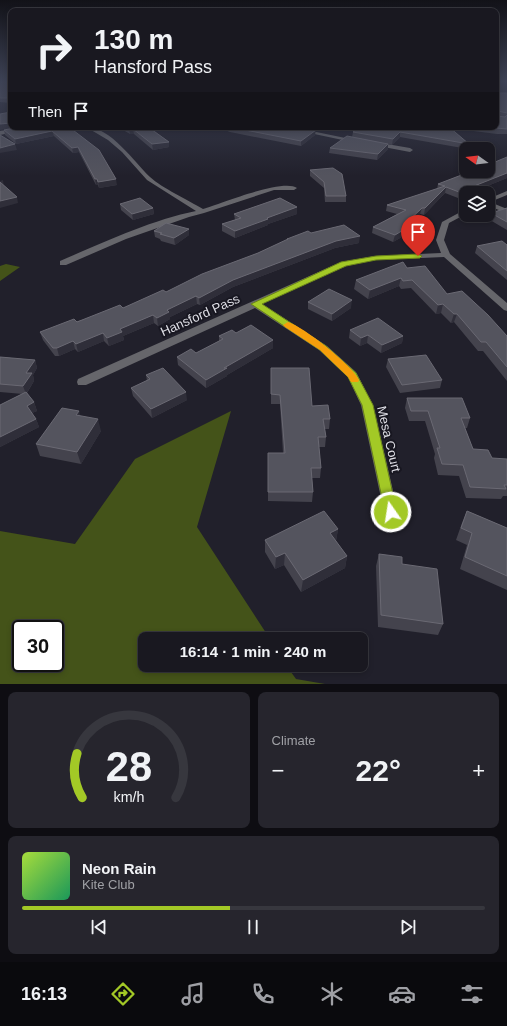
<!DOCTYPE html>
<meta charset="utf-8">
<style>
:root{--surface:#191820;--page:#26252d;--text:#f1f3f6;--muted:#9fa0a5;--line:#37373e;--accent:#a3c926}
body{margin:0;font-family:Helvetica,sans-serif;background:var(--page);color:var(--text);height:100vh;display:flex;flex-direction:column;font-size:15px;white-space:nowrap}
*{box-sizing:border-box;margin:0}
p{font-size:13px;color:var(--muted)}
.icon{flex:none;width:22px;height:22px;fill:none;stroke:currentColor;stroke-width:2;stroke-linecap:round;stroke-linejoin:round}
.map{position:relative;height:684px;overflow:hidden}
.panel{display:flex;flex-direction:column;gap:8px;padding:8px;background:#0e0d12;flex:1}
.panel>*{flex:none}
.banner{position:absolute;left:8px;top:8px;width:491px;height:122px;border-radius:8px;box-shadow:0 2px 6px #0003,0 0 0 1px var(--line);background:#191820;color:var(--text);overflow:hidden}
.needle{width:26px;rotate:284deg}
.tools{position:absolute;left:459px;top:142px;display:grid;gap:8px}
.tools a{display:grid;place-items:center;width:36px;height:36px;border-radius:8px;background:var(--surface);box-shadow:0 2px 6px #0003,0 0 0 1px var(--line);font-size:20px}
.speed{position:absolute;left:12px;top:620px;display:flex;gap:8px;font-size:20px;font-weight:700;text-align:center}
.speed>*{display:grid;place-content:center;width:52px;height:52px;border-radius:50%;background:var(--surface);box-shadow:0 2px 6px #0003,0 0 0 1px var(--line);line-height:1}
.speed .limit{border:2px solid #111;border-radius:6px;background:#fff;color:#111}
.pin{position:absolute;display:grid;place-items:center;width:34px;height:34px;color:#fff;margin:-41px -17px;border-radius:50% 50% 50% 0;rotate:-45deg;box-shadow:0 0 4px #0007}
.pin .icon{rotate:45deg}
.me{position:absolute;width:44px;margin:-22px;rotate:347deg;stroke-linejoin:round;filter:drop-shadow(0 0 3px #0008)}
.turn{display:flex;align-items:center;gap:14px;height:84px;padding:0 20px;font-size:18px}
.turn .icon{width:52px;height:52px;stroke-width:2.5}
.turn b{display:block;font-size:28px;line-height:34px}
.then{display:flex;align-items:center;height:38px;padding:0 20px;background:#0003;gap:8px;font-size:15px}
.big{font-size:30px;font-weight:700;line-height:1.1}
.panel .widget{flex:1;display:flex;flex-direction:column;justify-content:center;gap:6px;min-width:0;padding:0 14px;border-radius:8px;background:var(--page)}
.panel .dial{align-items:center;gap:0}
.dial svg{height:104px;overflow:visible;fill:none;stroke:var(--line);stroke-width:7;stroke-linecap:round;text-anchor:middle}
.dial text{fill:var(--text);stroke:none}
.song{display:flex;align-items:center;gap:12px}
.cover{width:48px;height:48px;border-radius:6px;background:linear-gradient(135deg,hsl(80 70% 55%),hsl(150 70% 35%))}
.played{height:4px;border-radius:2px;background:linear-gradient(90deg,var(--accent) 45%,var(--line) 45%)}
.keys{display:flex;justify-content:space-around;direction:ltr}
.heat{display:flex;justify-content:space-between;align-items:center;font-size:22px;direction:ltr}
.panel .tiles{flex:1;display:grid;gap:8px;grid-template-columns:1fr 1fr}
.widget:last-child{grid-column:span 2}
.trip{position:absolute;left:138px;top:632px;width:230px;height:40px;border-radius:8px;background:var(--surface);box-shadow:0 2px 6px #0003,0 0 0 1px var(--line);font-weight:700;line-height:40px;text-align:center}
.dock{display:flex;height:64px;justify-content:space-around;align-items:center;background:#0a0a0d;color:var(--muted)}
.dock .icon{width:28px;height:28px}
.dock .selected{color:var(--accent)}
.dock b{font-size:18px;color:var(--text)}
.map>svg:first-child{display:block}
</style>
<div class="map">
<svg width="507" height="684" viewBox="0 0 507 684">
<rect width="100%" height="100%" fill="#21202b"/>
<path fill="#445319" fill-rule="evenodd" d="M6,264L20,267L0,281V266Z
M231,411L197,527L270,639H145V665H286L296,679L325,684H0V531L75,544L135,459ZM21,629H55V663H21Z"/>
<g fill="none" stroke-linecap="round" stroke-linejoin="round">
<path fill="#66666b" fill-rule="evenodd" d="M25,127H36L0,135V131Z
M86,127C111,127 134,162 150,177C162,188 188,200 203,209C220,204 283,178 297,188L294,190H274L204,213L189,217L126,239L66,265H60V261C102,243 151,220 196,211L147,180L122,152L108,140Z
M281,127H292L360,141L357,143Z
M375,142L410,148L413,150L410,152L373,145V143Z
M507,191V195L490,202L507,209V213L488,206V199Z
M466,209V214L449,223L444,240L450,254L507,303V311L504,310L444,257L375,260L346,266L262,304L327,346L356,372L373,405L398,512L396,516L391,518L386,516L384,512L361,405L348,377L319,350L255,308L86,385H78L77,382L78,379L341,262L375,256L441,253L436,240L442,222Z"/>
</g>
<path fill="#44434d" d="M0,81H11V103L0,102Z
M496,93H507V134H497L450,128L469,144L468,149L400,137L392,145L388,144V149L377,160L329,153L330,148L352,137L353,132L360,127H496Z
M69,127L117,185L99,188L98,185H96L79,152L73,153L54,136L16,144L5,135L4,130Z
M118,127H151L152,129L169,142V147L153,150L134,134H130Z
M217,127H300L315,135L301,146L230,132Z
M300,127H326L321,131Z
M507,157V178L458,198L445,193L424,215L420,214L409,226H410L409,233L393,242L372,233L373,227L397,214L386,211L387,205L437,189L438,184L488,171Z
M310,170L346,196V202H325L324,188L310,176Z
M120,204L153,208L154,214L133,220L121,210Z
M297,207V214L268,224V225L235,238L222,231V224L235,220L234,214Z
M507,208V230L490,220L491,213Z
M189,229V235L175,245L161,241L160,239L155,237L154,231Z
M311,233L359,243L335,248L233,287L200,305L197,304L170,317V319L158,326L154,323L123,336L124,340L109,346L104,341L78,352L75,349L59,356H55L43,340L40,332L123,308L166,292L258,253L287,240V239Z
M507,245V280L475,253L477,246Z
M407,268L447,294L507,336V381L483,351H478L454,322L451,323L441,313L436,314L411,288L401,289L399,286L368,299L354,289L356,280Z
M308,302L351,308L332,321L308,309Z
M350,330L403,336L402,343L381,353L367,343L360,346L349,338Z
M236,333L273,340V348L227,375V376L206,388L178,365L177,357L196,353L219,341V336Z
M0,357L35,360L37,368L33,375L34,381L27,393L34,402L37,411L32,413L36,419L39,427L0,447V405L23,394L0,392Z
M388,359L442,380L440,388L400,393L386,367Z
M271,368L312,406L330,419L329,429H325L326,437L325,447H319L321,468L320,478H312L313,492L312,502L268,501V463L283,453L280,404H271Z
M146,375L187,400L152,418L133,396L131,388L147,381Z
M407,398L470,418L467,428H465L473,449L492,458L507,460V496H503L501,499L466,498L459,476L438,475L434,458L435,454L425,421H409L405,408Z
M80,416L101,431L81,464L40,456L36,444Z
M467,511L507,528V590L460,569L467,545L456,540L462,523Z
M338,529L336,541L347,556L345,568L301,592L284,565L275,569L265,552V540Z
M379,554L402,564L443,624L438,635L378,627L376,566Z"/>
<path fill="#2f2e39" d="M11,123V127H16L0,130V124Z
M321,127H326L321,131Z
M129,129H133L134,134H130Z
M316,130L315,135L301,146V141Z
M52,131L54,136L16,144L15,139Z
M400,132V137L392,145L393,139Z
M169,142V147L153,150L152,144Z
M15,144L17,150L0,153V148Z
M388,144V149L377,160L378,154Z
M78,147L79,152L73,153L72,148Z
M507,173V178L470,193H466V195L458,198L459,192Z
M95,179H97L98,185H96Z
M116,179L117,185L99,188L98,182Z
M3,180L4,187L0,181Z
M446,187L445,193L424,215L425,208Z
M17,197L18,203L0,208V201Z
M297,207V214L268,224V225L235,238V231L267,218Z
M153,208L154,214L133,220L132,214Z
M422,208L420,214L405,229L410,226L409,233L393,242L395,235Z
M189,229V235L175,245L174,238Z
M360,236L359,243L335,248L233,287L200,305L199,298L233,280L336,241Z
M401,278L399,286L368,299L370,290Z
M196,296L197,304L170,317V319L158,326L157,318L167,310Z
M352,300L351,308L332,321V314Z
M443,304L441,313L436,314L438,305Z
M454,314H457L454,322L451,323Z
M153,315L154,323L123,336L124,340L109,346L107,338L120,329Z
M103,333L104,341L78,352L76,344Z
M368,335L367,343L360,346L361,338Z
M403,336L402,343L381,353L382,345Z
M273,340V348L227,375V376L206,388V380L224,368Z
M73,341L75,349L59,356L57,348Z
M35,360L37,368L33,375L34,381L26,394L23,386L26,373Z
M186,392L187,400L152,418L151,409Z
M34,402L37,411L30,414L27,406Z
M79,411L82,423L76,415Z
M36,419L39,427L0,447V437Z
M98,419L101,431L81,464L77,452Z
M338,529L336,541L330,533Z
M285,553L284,565L275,569L276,557Z
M347,556L345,568L301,592L303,580Z"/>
<path fill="#54545e" stroke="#6a6973" d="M0,81H11V98H0Z
M496,93H507V113L498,111L496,112Z
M11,112V123L0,124V114Z
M496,113L497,116L505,117L507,115V129L485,127H496Z
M18,127H69L99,150L116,179L98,182L97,179H95L78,147L72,148L52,131L15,139L4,130Z
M126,127H148L169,142L152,144L133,129H129Z
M230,127H300L316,130L301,141Z
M360,127H449L469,144L400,132L393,139L353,132Z
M0,135L15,144L0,148Z
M347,136L388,144L378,154L330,148Z
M507,157V173L459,192L446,187L425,208H422L405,224L410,226L395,235L373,227L406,210L387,205L445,186L438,184L472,171H488V165Z
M333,168L342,174L346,196H326L324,182L310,170Z
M0,182L17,197L0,201Z
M140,198L153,208L132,214L120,204Z
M280,198L297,207L267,218L268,219L235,231L222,224L241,218L234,214Z
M507,208V222L491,213Z
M166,223L189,229L174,238L160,234L162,233L154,231Z
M344,225L360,236L336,241L233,280L199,298L196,296L167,310L169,312L157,318L153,315L120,329L122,332L107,338L103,333L76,344L73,341L57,348H53L40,332L74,319L77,322L120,305L123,308L163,290L166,292L202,274L258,253L288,239H287L308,231L311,233Z
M502,241L507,245V271L477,246Z
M403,262L407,268L425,266L447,294L462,291L488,315L507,336V367L486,342H481L457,314H454L443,304L438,305L412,280L403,281L401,278L370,290L356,280Z
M329,289L352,300L332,314L308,302Z
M378,318L403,336L382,345L368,335L361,338L350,330Z
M251,325L273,340L224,368H227L206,380L177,357L191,349L196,353L223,339L219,336L232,330L236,333Z
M426,355L442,380L402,385L388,359Z
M0,357L35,360L26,373H32L23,386L0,384Z
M163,368L186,392L151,409L131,388L150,379L146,375Z
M271,368H309L312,406L328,405L330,419H323L326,437H318L321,468H311L313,492H268V453H285L280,395L271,394Z
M26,392L34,402L27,406L36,419L0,437V405Z
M407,398H462L470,418H461L473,449L488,450L492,458L507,459V485H504L506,489L470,487L463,465L442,464L437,448H440L428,411H411Z
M62,408L79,411L76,415L98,419L77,452L36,444Z
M324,511L338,529L330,533L347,556L303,580L285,553L276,557L265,540Z
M467,511L507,528V576L465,557L472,533L461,528Z
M379,554L402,557V564L437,569L443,624L381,615Z"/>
<linearGradient id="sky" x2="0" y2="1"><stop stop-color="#121218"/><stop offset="0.46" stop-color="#3d4255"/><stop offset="1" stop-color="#3d4255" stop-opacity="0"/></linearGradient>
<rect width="507" height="176" fill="url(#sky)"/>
<path fill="#a3c926" stroke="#6a8319" d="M418,254L422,256L420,258L376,260L346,266L262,304L326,346L356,373L373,405L397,512L396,515L391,517L387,515L385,512L362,405L348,377L320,350L251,304L341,262L376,256Z"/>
<path fill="#f59e0b" d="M288,322C304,327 352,365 359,380L358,382H351L348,377L320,350L285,327L283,325Z"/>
<g text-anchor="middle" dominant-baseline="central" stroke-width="4" stroke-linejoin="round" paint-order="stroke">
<g font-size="13" fill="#dfdfe6" stroke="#181721">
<text transform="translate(200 315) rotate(-24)">Hansford Pass</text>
<text transform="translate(389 439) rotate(77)">Mesa Court</text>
</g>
</g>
</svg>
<div class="tools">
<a><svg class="needle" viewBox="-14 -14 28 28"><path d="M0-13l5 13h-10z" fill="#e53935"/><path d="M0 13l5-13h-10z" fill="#9fa0a5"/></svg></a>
<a><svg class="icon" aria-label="layers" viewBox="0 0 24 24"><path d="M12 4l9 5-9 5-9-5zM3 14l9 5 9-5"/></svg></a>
</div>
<div class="speed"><div class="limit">30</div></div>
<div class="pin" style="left:418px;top:256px;background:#d93025"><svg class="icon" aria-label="arrive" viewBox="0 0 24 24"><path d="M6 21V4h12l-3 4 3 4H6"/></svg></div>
<svg class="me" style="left:391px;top:512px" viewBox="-20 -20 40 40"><circle r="17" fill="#a3c926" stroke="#fff" stroke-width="3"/><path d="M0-11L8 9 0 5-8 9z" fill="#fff"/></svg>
<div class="trip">16:14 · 1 min · 240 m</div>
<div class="banner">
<div class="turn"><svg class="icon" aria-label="right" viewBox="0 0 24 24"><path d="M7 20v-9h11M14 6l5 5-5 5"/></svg><div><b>130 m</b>Hansford Pass</div></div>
<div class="then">Then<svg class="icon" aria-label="arrive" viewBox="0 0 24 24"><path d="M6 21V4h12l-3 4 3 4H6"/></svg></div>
</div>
</div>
<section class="panel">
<div class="tiles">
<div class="widget dial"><svg viewBox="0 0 100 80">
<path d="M14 69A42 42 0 1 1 86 69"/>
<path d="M14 69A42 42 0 0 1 10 35" stroke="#a3c926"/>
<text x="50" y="56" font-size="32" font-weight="700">28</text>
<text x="50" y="72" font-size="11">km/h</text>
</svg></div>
<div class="widget"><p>Climate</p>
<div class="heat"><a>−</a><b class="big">22°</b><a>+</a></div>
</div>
<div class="widget">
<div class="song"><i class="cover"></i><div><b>Neon Rain</b><p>Kite Club</p></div></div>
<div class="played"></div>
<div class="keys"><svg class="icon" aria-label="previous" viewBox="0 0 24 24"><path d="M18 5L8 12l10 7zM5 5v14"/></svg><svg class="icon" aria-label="pause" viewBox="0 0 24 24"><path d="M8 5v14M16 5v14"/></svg><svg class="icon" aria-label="next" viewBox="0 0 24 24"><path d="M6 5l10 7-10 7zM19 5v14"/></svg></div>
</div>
</div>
</section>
<nav class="dock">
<b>16:13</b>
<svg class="icon selected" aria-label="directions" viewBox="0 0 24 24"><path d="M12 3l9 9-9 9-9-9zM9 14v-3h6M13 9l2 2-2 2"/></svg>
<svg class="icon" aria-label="music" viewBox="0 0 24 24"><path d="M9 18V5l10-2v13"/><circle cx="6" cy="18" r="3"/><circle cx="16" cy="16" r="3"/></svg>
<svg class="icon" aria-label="phone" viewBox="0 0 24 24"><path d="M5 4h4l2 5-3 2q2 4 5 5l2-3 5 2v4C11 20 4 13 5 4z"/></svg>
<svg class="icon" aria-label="climate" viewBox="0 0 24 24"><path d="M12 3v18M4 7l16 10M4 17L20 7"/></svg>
<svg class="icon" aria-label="car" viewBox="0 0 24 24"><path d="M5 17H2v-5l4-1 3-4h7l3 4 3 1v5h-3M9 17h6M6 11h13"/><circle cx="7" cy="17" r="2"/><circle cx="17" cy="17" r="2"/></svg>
<svg class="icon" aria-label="filters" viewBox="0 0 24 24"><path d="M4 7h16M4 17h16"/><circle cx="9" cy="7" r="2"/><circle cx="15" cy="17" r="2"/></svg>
</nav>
